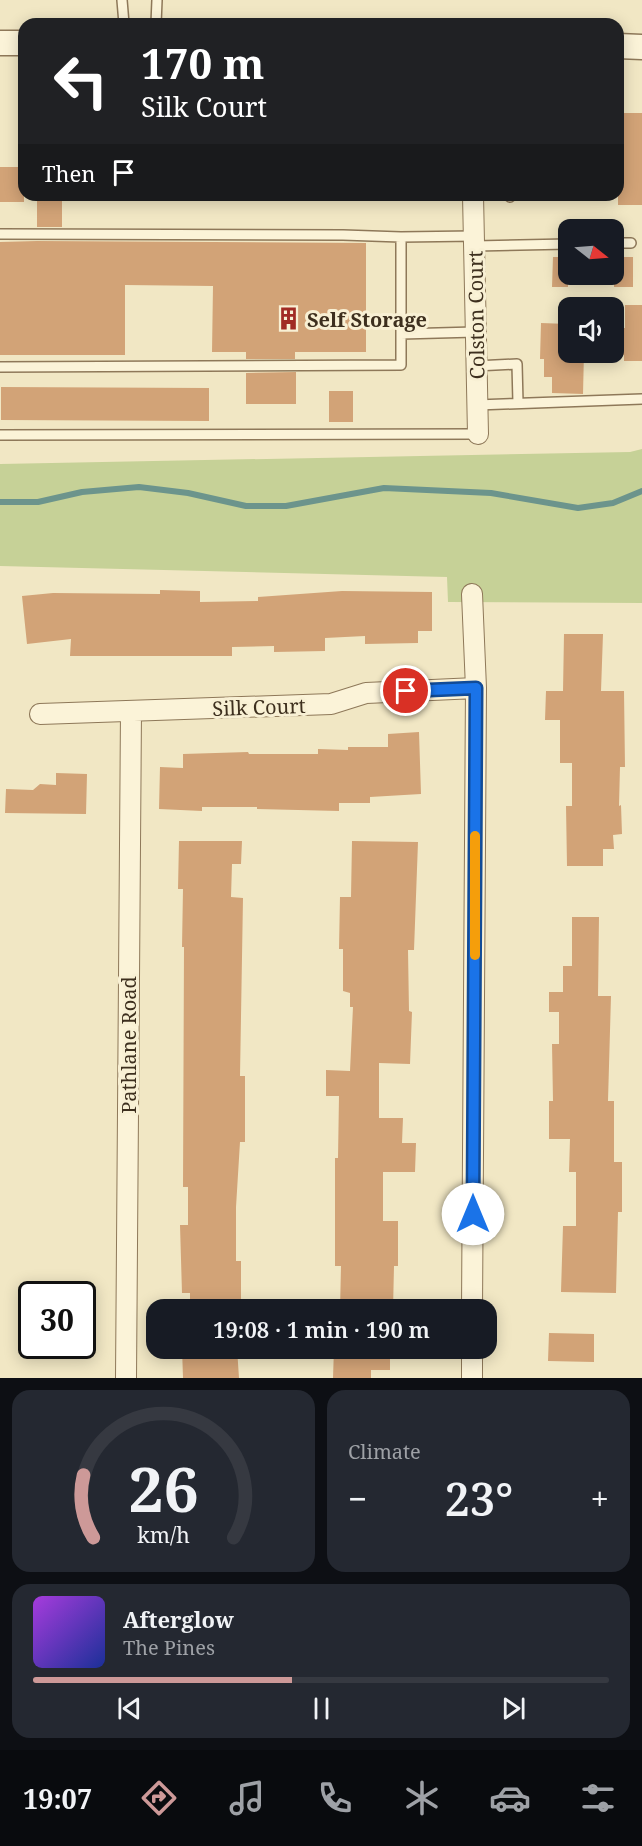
<!DOCTYPE html>
<meta charset="utf-8">
<style>
:root{--surface:#171b24;--page:#242831;--text:#f1f3f6;--muted:#9ea1a6;--line:#363941;--accent:#cd9998}
body{margin:0;font-family:"Noto Serif",serif;background:var(--page);color:var(--text);height:100vh;display:flex;flex-direction:column;font-size:22px;white-space:nowrap}
*{box-sizing:border-box;margin:0}
p{font-size:20px;color:var(--muted)}
.icon{flex:none;width:33px;height:33px;fill:none;stroke:currentColor;stroke-width:2;stroke-linecap:round;stroke-linejoin:round}
.map{position:relative;height:1378px;overflow:hidden}
.side{display:flex;flex-direction:column;gap:12px;padding:12px;background:#0d0f14;flex:1}
.side>*{flex:none}
.guide{position:absolute;left:18px;top:18px;width:606px;height:183px;border-radius:18px;box-shadow:0 3px 15px #0003;background:#202124;color:#fff;overflow:hidden}
.needle{width:39px;rotate:107deg}
.controls{position:absolute;left:558px;top:219px;display:grid;gap:12px}
.controls a{display:grid;place-items:center;width:66px;height:66px;border-radius:12px;background:var(--surface);box-shadow:0 3px 15px #0003;font-size:30px}
.speed{position:absolute;left:18px;top:1281px;display:flex;gap:12px;font-size:30px;font-weight:700;text-align:center}
.speed>*{display:grid;place-content:center;width:78px;height:78px;border-radius:50%;background:var(--surface);box-shadow:0 3px 15px #0003;line-height:1}
.speed .limit{border:3px solid #111;border-radius:9px;background:#fff;color:#111}
.pin{position:absolute;display:grid;place-items:center;width:51px;height:51px;color:#fff;margin:-26px;border:3px solid #fff;border-radius:50%;box-shadow:0 2px 6px #0007}
.me{position:absolute;width:66px;margin:-33px;rotate:0deg;stroke-linejoin:round;filter:drop-shadow(0 0 4px #0008)}
.turn{display:flex;align-items:center;gap:21px;height:126px;padding:0 24px;font-size:27px}
.turn .icon{width:78px;height:78px;stroke-width:2.5}
.turn b{display:block;font-size:42px;line-height:51px}
.then{display:flex;align-items:center;height:57px;padding:0 24px;background:#0003;gap:12px;font-size:22px}
.big{font-size:45px;font-weight:600;line-height:1.1}
.side .card{flex:1;display:flex;flex-direction:column;justify-content:center;gap:9px;min-width:0;padding:0 21px;border-radius:18px;background:var(--page)}
.side .dial{align-items:center;gap:0}
.dial svg{height:156px;overflow:visible;fill:none;stroke:var(--line);stroke-width:7;stroke-linecap:round;text-anchor:middle}
.dial text{fill:var(--text);stroke:none}
.song{display:flex;align-items:center;gap:18px}
.cover{width:72px;height:72px;border-radius:9px;background:linear-gradient(135deg,hsl(280 70% 55%),hsl(230 70% 35%))}
.played{height:6px;border-radius:3px;background:linear-gradient(90deg,var(--accent) 45%,var(--line) 45%)}
.keys{display:flex;justify-content:space-around;direction:ltr}
.heat{display:flex;justify-content:space-between;align-items:center;font-size:33px;direction:ltr}
.side .tiles{flex:1;display:grid;gap:12px;grid-template-columns:1fr 1fr}
.card:last-child{grid-column:span 2}
.trip{position:absolute;left:146px;top:1299px;width:351px;height:60px;border-radius:18px;background:var(--surface);box-shadow:0 3px 15px #0003;font-weight:600;line-height:60px;text-align:center}
.menu{display:flex;height:96px;justify-content:space-around;align-items:center;background:#090b0e;color:var(--muted)}
.menu .icon{width:42px;height:42px}
.menu .selected{color:var(--accent)}
.menu b{font-size:27px;color:var(--text)}
.map>svg:first-child{display:block}
</style>
<div class="map">
<svg width="642" height="1378" viewBox="0 0 642 1378">
<rect width="100%" height="100%" fill="#f1e7c4"/>
<path fill="#c6d197" d="M642,449V603L448,602L447,577L0,566V464L630,452Z"/>
<g fill="none" stroke-linecap="round" stroke-linejoin="round">
<path stroke="#6c948c" stroke-width="6" d="M0,502H38L82,492L139,487L188,493L246,506H286L384,488L491,493L578,508L613,503L642,491"/>
</g>
<path fill="#d2a377" d="M618,113H642V205H618Z
M0,167H24V202H0Z
M37,201H62V227H37Z
M37,241L366,243V352H295V359H246V352H212L213,286L125,285V355H0V242Z
M553,257H568V287H552Z
M614,257H633V287H614Z
M625,305H642V361H624V355H614V328H625Z
M541,323L568,324V352H584L583,394L552,393V377H544V359H540Z
M296,372V404H246V373Z
M1,387L209,388V421L1,420Z
M329,391H353V422H329Z
M160,590L200,591V602L258,601V597L342,591L432,592V631H418V643L365,644V636L325,638V651L274,652V646L232,647V656H70L71,639L27,644L22,596L53,593L160,594Z
M564,634H603L601,691H624L625,767H620L619,806L621,805L622,834L613,835L614,849H603V866H567L566,806H572V763H560V720H545L546,691H563Z
M419,732L421,794L370,797V803H339V811L257,809V807H202V811L159,809L160,767L183,768V754L248,752L249,754H318V749L348,750V747H388V734Z
M56,773L87,774L86,814L5,813L6,789L33,790L40,784L56,785Z
M179,841H242L241,864H232L231,897L243,898L240,1076H245V1142H240L236,1207V1261H241V1305H190V1293H182L180,1225H188V1187H183L184,947H182L183,889H178Z
M352,841L418,842L414,950H408L409,1011L412,1012L410,1064L379,1063V1118H403L402,1143H416L415,1172H383V1221H398V1266H394L393,1310H340L341,1266H335V1158H338L339,1096H326V1070L350,1071L353,1007H350V993L343,991V949H339L340,897H351Z
M572,917H599L598,996H611L608,1101H614V1162H622V1212H618L616,1293L561,1292L563,1226H576V1172H569L570,1139H549V1101H553L552,1044H559V1012H549V992H563V966H572Z
M549,1333L594,1334V1362L548,1361Z
M182,1348H237L239,1378H183Z
M334,1348H390V1370H371V1378H333Z"/>
<g fill="none" stroke-linecap="round" stroke-linejoin="round">
<defs>
<path id="service" d="M122,0L124,24
M156,24L157,0
M510,197V195
M0,234L343,235L401,237
M614,243H631
M475,246L568,244
M401,334L475,332
M476,366L517,364L518,403
M0,367L401,365V237L474,236
M477,405L642,399
M0,435L478,434"/>
<path id="minor" d="M473,195L478,434
M472,594L476,688L472,1310
M40,714L331,704L366,693L476,688
M126,1378L131,711
M472,1378V1348"/>
<path id="tertiary" d="M0,43H24
M618,46L642,47"/>
</defs>
<use href="#service" stroke="#8e7859" stroke-width="12"/>
<use href="#minor" stroke="#8e7859" stroke-width="22"/>
<use href="#tertiary" stroke="#8e7859" stroke-width="27"/>
<use href="#service" stroke="#fbf3d8" stroke-width="9"/>
<use href="#minor" stroke="#fbf3d8" stroke-width="20"/>
<use href="#tertiary" stroke="#fbf3d8" stroke-width="24"/>
</g>
<g fill="none" stroke-linecap="round" stroke-linejoin="round">
<defs>
<path id="route" d="M406,691L476,688L473,1214"/>
</defs>
<use href="#route" stroke="#114b97" stroke-width="15"/>
<use href="#route" stroke="#1a73e8" stroke-width="10"/>
<path stroke="#f59e0b" stroke-width="10" d="M475,955V836"/>
</g>
<defs>
<symbol id="building-bare" viewBox="-9 -9 18 18"><path d="M-4-6H4V6H1V3H-1V6H-4ZM-2.5-4.3h1.7v1.8h-1.7ZM.8-4.3h1.7v1.8H.8ZM-2.5-1h1.7V.8h-1.7ZM.8-1h1.7V.8H.8Z" fill="#a12b24" stroke="#f8f0d4" stroke-width="2.5" paint-order="stroke"/></symbol>
</defs>
<g fill-rule="evenodd">
<use href="#building-bare" x="272" y="302" width="33" height="33"/>
</g>
<g text-anchor="middle" dominant-baseline="central" stroke-width="6" stroke-linejoin="round" paint-order="stroke">
<g font-size="20" fill="#3d2f1e" stroke="#f8f0d4">
<text transform="translate(476 315) rotate(-91)">Colston Court</text>
<text transform="translate(259 707) rotate(-2)">Silk Court</text>
<text transform="translate(128 1045) rotate(-90)">Pathlane Road</text>
</g>
<g font-size="20" font-weight="bold" fill="#3d2f1e" stroke="#f8f0d4" text-anchor="start">
<text x="307" y="319">Self Storage</text>
</g>
</g>
</svg>
<div class="controls">
<a><svg class="needle" viewBox="-14 -14 28 28"><path d="M0-13l5 13h-10z" fill="#e53935"/><path d="M0 13l5-13h-10z" fill="#9ea1a6"/></svg></a>
<a><svg class="icon" aria-label="sound" viewBox="0 0 24 24"><path d="M4 9h4l5-4v14l-5-4H4zM17 9q2 3 0 6"/></svg></a>
</div>
<div class="speed"><div class="limit">30</div></div>
<div class="pin" style="left:406px;top:691px;background:#d93025"><svg class="icon" aria-label="arrive" viewBox="0 0 24 24"><path d="M6 21V4h12l-3 4 3 4H6"/></svg></div>
<svg class="me" style="left:473px;top:1214px" viewBox="-20 -20 40 40"><circle r="19" fill="#fff"/><path d="M0-13L10 11 0 6-10 11z" fill="#1a73e8"/></svg>
<div class="trip">19:08 · 1 min · 190 m</div>
<div class="guide">
<div class="turn"><svg class="icon" aria-label="left" viewBox="0 0 24 24"><path d="M17 20v-9H6M10 6l-5 5 5 5"/></svg><div><b>170 m</b>Silk Court</div></div>
<div class="then">Then<svg class="icon" aria-label="arrive" viewBox="0 0 24 24"><path d="M6 21V4h12l-3 4 3 4H6"/></svg></div>
</div>
</div>
<section class="side">
<div class="tiles">
<div class="card dial"><svg viewBox="0 0 100 80">
<path d="M14 69A42 42 0 1 1 86 69"/>
<path d="M14 69A42 42 0 0 1 9 37" stroke="#cd9998"/>
<text x="50" y="56" font-size="32" font-weight="700">26</text>
<text x="50" y="72" font-size="11">km/h</text>
</svg></div>
<div class="card"><p>Climate</p>
<div class="heat"><a>−</a><b class="big">23°</b><a>+</a></div>
</div>
<div class="card">
<div class="song"><i class="cover"></i><div><b>Afterglow</b><p>The Pines</p></div></div>
<div class="played"></div>
<div class="keys"><svg class="icon" aria-label="previous" viewBox="0 0 24 24"><path d="M18 5L8 12l10 7zM5 5v14"/></svg><svg class="icon" aria-label="pause" viewBox="0 0 24 24"><path d="M8 5v14M16 5v14"/></svg><svg class="icon" aria-label="next" viewBox="0 0 24 24"><path d="M6 5l10 7-10 7zM19 5v14"/></svg></div>
</div>
</div>
</section>
<nav class="menu">
<b>19:07</b>
<svg class="icon selected" aria-label="directions" viewBox="0 0 24 24"><path d="M12 3l9 9-9 9-9-9zM9 14v-3h6M13 9l2 2-2 2"/></svg>
<svg class="icon" aria-label="music" viewBox="0 0 24 24"><path d="M9 18V5l10-2v13"/><circle cx="6" cy="18" r="3"/><circle cx="16" cy="16" r="3"/></svg>
<svg class="icon" aria-label="phone" viewBox="0 0 24 24"><path d="M5 4h4l2 5-3 2q2 4 5 5l2-3 5 2v4C11 20 4 13 5 4z"/></svg>
<svg class="icon" aria-label="climate" viewBox="0 0 24 24"><path d="M12 3v18M4 7l16 10M4 17L20 7"/></svg>
<svg class="icon" aria-label="car" viewBox="0 0 24 24"><path d="M5 17H2v-5l4-1 3-4h7l3 4 3 1v5h-3M9 17h6M6 11h13"/><circle cx="7" cy="17" r="2"/><circle cx="17" cy="17" r="2"/></svg>
<svg class="icon" aria-label="filters" viewBox="0 0 24 24"><path d="M4 7h16M4 17h16"/><circle cx="9" cy="7" r="2"/><circle cx="15" cy="17" r="2"/></svg>
</nav>
